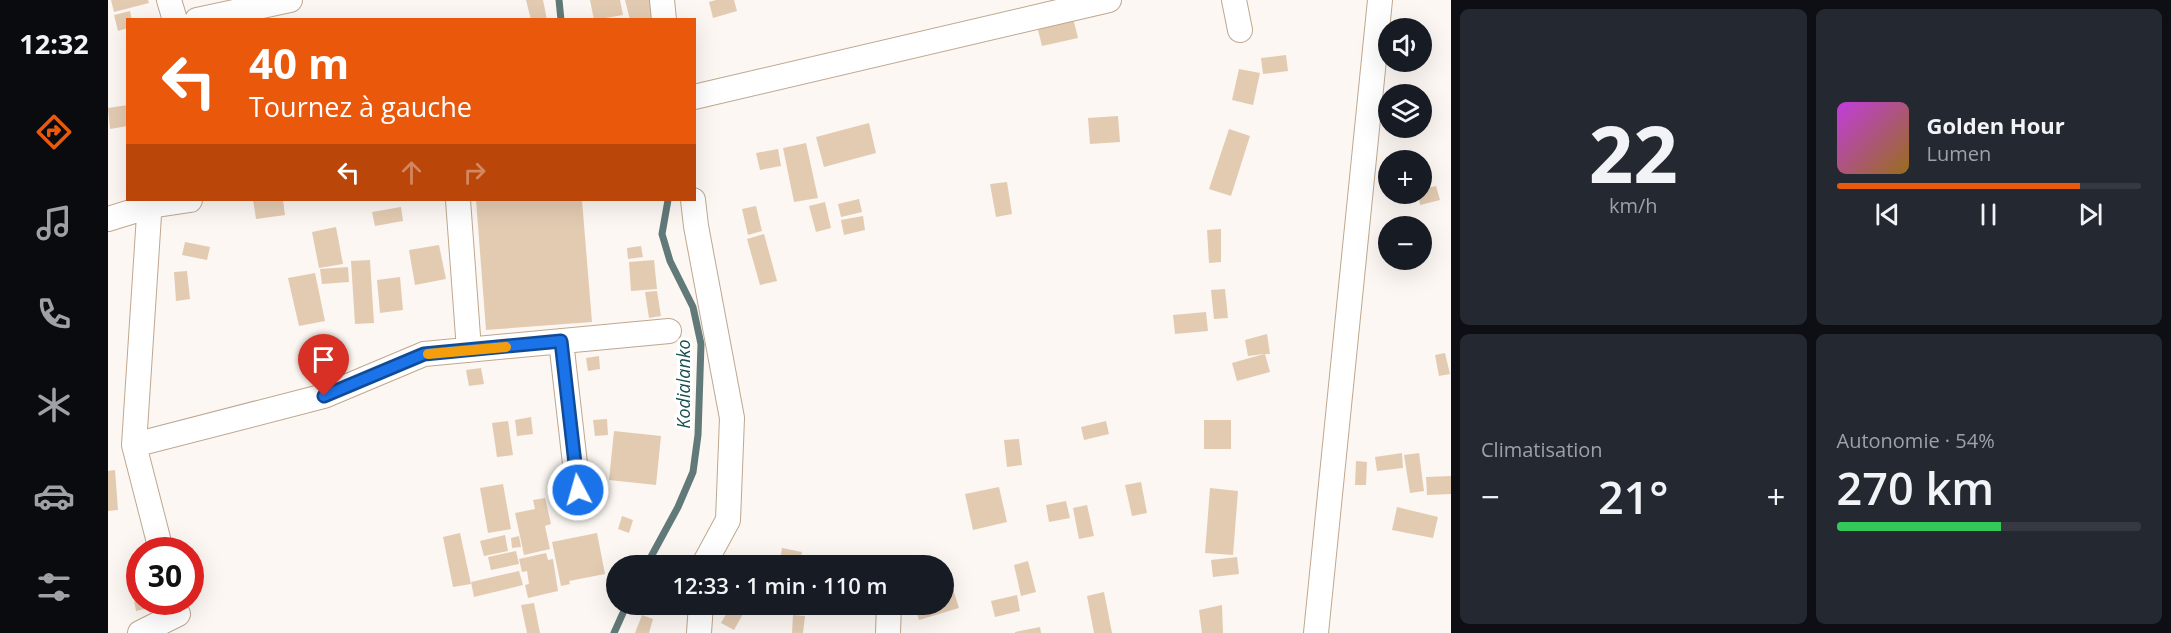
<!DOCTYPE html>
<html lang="fr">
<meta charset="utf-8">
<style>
:root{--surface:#171b24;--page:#242831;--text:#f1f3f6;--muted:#9ea1a6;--line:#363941;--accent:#ea580c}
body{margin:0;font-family:"Open Sans",sans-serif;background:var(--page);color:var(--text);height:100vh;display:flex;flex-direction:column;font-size:22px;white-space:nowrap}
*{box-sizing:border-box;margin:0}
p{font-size:20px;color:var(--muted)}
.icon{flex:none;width:33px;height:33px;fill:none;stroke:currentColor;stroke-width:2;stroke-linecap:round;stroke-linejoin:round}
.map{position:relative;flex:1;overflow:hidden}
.panel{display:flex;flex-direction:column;gap:9px;padding:9px;background:#0d0f14;width:720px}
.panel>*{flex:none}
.hud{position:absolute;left:18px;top:18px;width:570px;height:183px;border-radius:0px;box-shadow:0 6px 24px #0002;background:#ea580c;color:#fff;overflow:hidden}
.buttons{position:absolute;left:1270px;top:18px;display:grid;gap:12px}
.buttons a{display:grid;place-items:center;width:54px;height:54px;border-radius:50%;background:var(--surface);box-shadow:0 6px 24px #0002;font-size:30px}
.speed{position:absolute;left:18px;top:537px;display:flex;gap:12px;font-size:30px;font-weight:700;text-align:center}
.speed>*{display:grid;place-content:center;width:78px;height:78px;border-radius:50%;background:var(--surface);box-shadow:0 6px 24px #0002;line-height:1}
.speed .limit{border:9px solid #d22;background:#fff;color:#111}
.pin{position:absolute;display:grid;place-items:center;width:51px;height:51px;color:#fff;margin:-62px -26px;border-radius:50% 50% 50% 0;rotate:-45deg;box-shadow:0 0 6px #0007}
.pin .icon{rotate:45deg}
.me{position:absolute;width:66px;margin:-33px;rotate:354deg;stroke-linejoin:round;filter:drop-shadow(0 0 4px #0008)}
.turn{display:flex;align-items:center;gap:21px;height:126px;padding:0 24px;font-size:27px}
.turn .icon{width:78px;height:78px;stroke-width:2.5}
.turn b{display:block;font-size:42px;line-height:51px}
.lanes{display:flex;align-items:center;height:57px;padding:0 24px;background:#0003;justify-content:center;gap:30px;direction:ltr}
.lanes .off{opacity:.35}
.big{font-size:45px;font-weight:600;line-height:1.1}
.panel .card{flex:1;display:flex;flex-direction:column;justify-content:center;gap:9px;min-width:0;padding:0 21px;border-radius:9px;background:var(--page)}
.panel .dial{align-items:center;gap:0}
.dial b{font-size:78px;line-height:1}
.song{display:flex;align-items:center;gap:18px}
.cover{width:72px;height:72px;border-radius:9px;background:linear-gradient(135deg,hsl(290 70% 55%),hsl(40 70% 35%))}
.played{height:6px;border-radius:3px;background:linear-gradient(90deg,var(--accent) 80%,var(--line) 80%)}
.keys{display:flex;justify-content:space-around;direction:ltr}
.heat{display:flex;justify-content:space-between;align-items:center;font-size:33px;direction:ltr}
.charge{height:9px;border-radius:4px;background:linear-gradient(90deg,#34c759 54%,var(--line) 0)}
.panel .tiles{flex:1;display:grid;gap:9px;grid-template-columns:repeat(2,1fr)}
.trip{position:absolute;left:498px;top:555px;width:348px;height:60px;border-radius:30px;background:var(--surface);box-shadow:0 6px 24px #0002;font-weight:600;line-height:60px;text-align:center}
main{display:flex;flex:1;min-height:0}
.dock{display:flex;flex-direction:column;width:108px;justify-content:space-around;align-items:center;background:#090b0e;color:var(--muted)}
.dock .icon{width:42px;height:42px}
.dock .on{color:var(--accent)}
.dock b{font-size:27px;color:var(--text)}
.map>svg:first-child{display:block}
</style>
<main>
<nav class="dock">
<b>12:32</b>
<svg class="icon on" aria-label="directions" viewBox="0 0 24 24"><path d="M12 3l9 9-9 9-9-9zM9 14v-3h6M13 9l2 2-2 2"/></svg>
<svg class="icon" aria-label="music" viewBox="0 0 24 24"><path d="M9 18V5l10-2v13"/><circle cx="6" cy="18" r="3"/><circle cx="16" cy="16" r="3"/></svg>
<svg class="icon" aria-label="phone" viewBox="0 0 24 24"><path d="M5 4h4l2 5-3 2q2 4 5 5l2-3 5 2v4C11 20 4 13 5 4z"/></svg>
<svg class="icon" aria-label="climate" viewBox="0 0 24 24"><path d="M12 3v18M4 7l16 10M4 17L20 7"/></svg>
<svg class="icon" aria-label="car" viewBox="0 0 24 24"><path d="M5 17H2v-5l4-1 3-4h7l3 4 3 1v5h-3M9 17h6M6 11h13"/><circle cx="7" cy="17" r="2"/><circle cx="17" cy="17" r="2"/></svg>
<svg class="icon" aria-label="filters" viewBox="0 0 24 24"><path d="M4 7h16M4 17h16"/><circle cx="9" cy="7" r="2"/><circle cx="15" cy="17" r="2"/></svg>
</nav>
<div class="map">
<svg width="1343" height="633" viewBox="0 0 1343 633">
<rect width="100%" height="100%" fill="#fcf7f2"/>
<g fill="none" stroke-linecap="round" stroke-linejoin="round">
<path stroke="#617978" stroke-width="7" d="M451,0L453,20
M538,566L570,507L585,472L590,435L593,344L585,307L562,261L554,234L560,200
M506,633L519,604"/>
</g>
<path fill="#e3cbb2" d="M3,0H40L41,3L6,12Z
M418,0H435L439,20H423Z
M482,0H512L515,15L486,20Z
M517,0H550L555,20H522Z
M608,0H626L629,11L605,18L601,2Z
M22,11L24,20H20V28L10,31L6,15Z
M964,14L970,38L934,46L928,22Z
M1178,55L1180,71L1155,74L1153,58Z
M1131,69L1152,73L1145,105L1124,100Z
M20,105V126L2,129L0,108Z
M1010,116L1012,142L982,144L980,118Z
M761,123L768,153L716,167L708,137Z
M1121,129L1142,136L1123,196L1101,189Z
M698,143L710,198L686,202L675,148Z
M670,149L673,166L652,170L648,153Z
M899,182L904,214L888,217L882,184Z
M1328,186L1332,200L1312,205L1310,194H1314V189Z
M751,199L754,212L733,217L730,204Z
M145,200H175L177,215L148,219Z
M368,200H474L484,322L378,330Z
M717,202L723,228L708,232L701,206Z
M648,206L654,231L640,235L634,209Z
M293,207L295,221L267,226L264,212Z
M755,216L757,230L736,235L733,220Z
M228,227L235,264L211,268L204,232Z
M1113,229V262L1101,263L1099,230Z
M656,234L669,281L652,285L639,239Z
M77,242L102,247L99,260L74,255Z
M331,245L338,279L307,285L301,250Z
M533,246L535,257L520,259L519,248Z
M262,260L266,323L247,324L243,261Z
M546,260L549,289L523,291L521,262Z
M240,267L241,282L214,284L212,269Z
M79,271L82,299L68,301L66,272Z
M207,273L217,321L191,326L180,278Z
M292,277L295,310L272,313L269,280Z
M1117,289L1120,318L1106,319L1103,290Z
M549,291L553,316L541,318L537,292Z
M1098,312L1100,331L1067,334L1065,315Z
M1159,334L1162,354H1157L1162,372L1129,381L1124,363L1156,354L1140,356L1137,340Z
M1337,353L1342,374L1331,376L1327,355Z
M491,356L492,369L480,371L478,358Z
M373,368L376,384L361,386L358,370Z
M423,417L425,434L409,436L407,420Z
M499,419L500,435L487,436L485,420Z
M1096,420H1123V449H1096Z
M400,421L405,455L389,457L384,423Z
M998,421L1001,434L976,440L973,427Z
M506,431L553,436L548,485L501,480Z
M911,439L914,465L899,467L896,440Z
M1294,453L1295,468L1269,471L1267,457Z
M1311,453L1316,491L1302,493L1296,455Z
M1248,461L1259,462L1258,485H1247Z
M7,470L10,510L0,511V471Z
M1343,476V494L1319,495L1318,477Z
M1033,482L1039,513L1024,516L1017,485Z
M395,484L403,529L380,533L372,488Z
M891,487L899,522L865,530L857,494Z
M1102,488L1130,491L1125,555L1097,553Z
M437,498L443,524L437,526L442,549L416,555L407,513L427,509L425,500Z
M958,501L962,518L941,522L938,505Z
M979,505L986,536L971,539L965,508Z
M1289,507L1330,517L1325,538L1284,530Z
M514,516L525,520L521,533L510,529Z
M352,533L363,584L345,587L335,537Z
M489,533L497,574L461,581L462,584L453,586L444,542Z
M397,535L400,551L376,556L372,541Z
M411,536L413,547L404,548L403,538Z
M674,548L694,552L691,566L671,564Z
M408,551L411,564L383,570L380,557Z
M438,553L440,560L445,559L450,591L420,598L417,585L421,584L419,571L414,572L411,559Z
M1129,557L1131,574L1105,577L1103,560Z
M920,561L928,592L913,596L906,565Z
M411,571L415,585L366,597L363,582Z
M845,589L851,608L811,620L806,604H836V592Z
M996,592L1004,633H986L979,596Z
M909,595L912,611L887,617L883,601Z
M32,598V602H39L41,608L28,611L26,600Z
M426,603L432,633H419L413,605Z
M623,605L636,612L626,630L613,623Z
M1114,605L1115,633H1094L1091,610Z
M534,615L545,619L541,633H527Z
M685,615L697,616L695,633H684Z
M932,627L933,633H907V632Z"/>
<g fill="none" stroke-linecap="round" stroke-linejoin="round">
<defs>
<path id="minor" d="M61,0L67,20
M554,0L556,20
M1126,0L1132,30
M89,20L182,0
M586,97L1001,0
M42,200L26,445L53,550
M350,200L361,350
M585,200L588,226L624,418L620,520L595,566
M0,219L42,206L82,200
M453,341L470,490
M26,445L216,396L316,354L561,331
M32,633L70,614
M591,633L593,604
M780,633L781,604
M1208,633L1272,0"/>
</defs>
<use href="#minor" stroke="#bfa78f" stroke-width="26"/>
<use href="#minor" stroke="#fff" stroke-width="24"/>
</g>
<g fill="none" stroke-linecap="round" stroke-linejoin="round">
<defs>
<path id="route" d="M216,396L316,354L453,341L470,490"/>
</defs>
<use href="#route" stroke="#114b97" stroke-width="15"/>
<use href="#route" stroke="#1a73e8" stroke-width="10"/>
<path stroke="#f59e0b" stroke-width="10" d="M320,354L398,347"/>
</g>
<g text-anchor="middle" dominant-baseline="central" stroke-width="6" stroke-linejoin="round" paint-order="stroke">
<g font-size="18" font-style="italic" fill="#164f51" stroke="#fff">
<text transform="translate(575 384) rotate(-90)">Kodialanko</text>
</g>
</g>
</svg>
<div class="buttons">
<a><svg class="icon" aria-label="sound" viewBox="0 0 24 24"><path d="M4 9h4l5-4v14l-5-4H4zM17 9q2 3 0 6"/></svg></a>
<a><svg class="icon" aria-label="layers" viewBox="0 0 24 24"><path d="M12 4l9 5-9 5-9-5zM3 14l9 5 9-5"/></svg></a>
<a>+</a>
<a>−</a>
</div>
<div class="speed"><div class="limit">30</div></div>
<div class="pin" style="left:216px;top:396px;background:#d93025"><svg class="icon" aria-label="arrive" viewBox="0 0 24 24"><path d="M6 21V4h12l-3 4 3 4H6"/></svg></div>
<svg class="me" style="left:470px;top:490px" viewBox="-20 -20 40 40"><circle r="17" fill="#1a73e8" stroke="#fff" stroke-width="3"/><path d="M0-11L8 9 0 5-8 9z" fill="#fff"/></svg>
<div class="trip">12:33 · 1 min · 110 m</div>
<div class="hud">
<div class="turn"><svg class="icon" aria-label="left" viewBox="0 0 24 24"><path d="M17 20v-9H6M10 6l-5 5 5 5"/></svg><div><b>40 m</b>Tournez à gauche</div></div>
<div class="lanes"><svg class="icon" aria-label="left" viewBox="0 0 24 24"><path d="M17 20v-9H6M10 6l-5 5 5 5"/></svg><svg class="icon off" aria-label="ahead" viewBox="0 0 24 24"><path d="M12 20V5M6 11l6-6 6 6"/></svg><svg class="icon off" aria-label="right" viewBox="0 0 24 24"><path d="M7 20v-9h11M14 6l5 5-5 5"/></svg></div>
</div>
</div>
<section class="panel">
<div class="tiles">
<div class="card dial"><b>22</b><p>km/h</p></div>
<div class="card">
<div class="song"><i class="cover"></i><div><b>Golden Hour</b><p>Lumen</p></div></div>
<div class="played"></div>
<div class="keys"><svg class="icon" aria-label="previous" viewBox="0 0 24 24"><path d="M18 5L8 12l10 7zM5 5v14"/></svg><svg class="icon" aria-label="pause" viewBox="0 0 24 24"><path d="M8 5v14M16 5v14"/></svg><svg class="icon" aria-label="next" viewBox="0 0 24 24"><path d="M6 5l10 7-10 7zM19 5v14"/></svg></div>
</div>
<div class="card"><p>Climatisation</p>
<div class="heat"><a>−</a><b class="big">21°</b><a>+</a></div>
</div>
<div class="card"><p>Autonomie · 54%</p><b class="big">270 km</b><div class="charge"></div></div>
</div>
</section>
</main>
